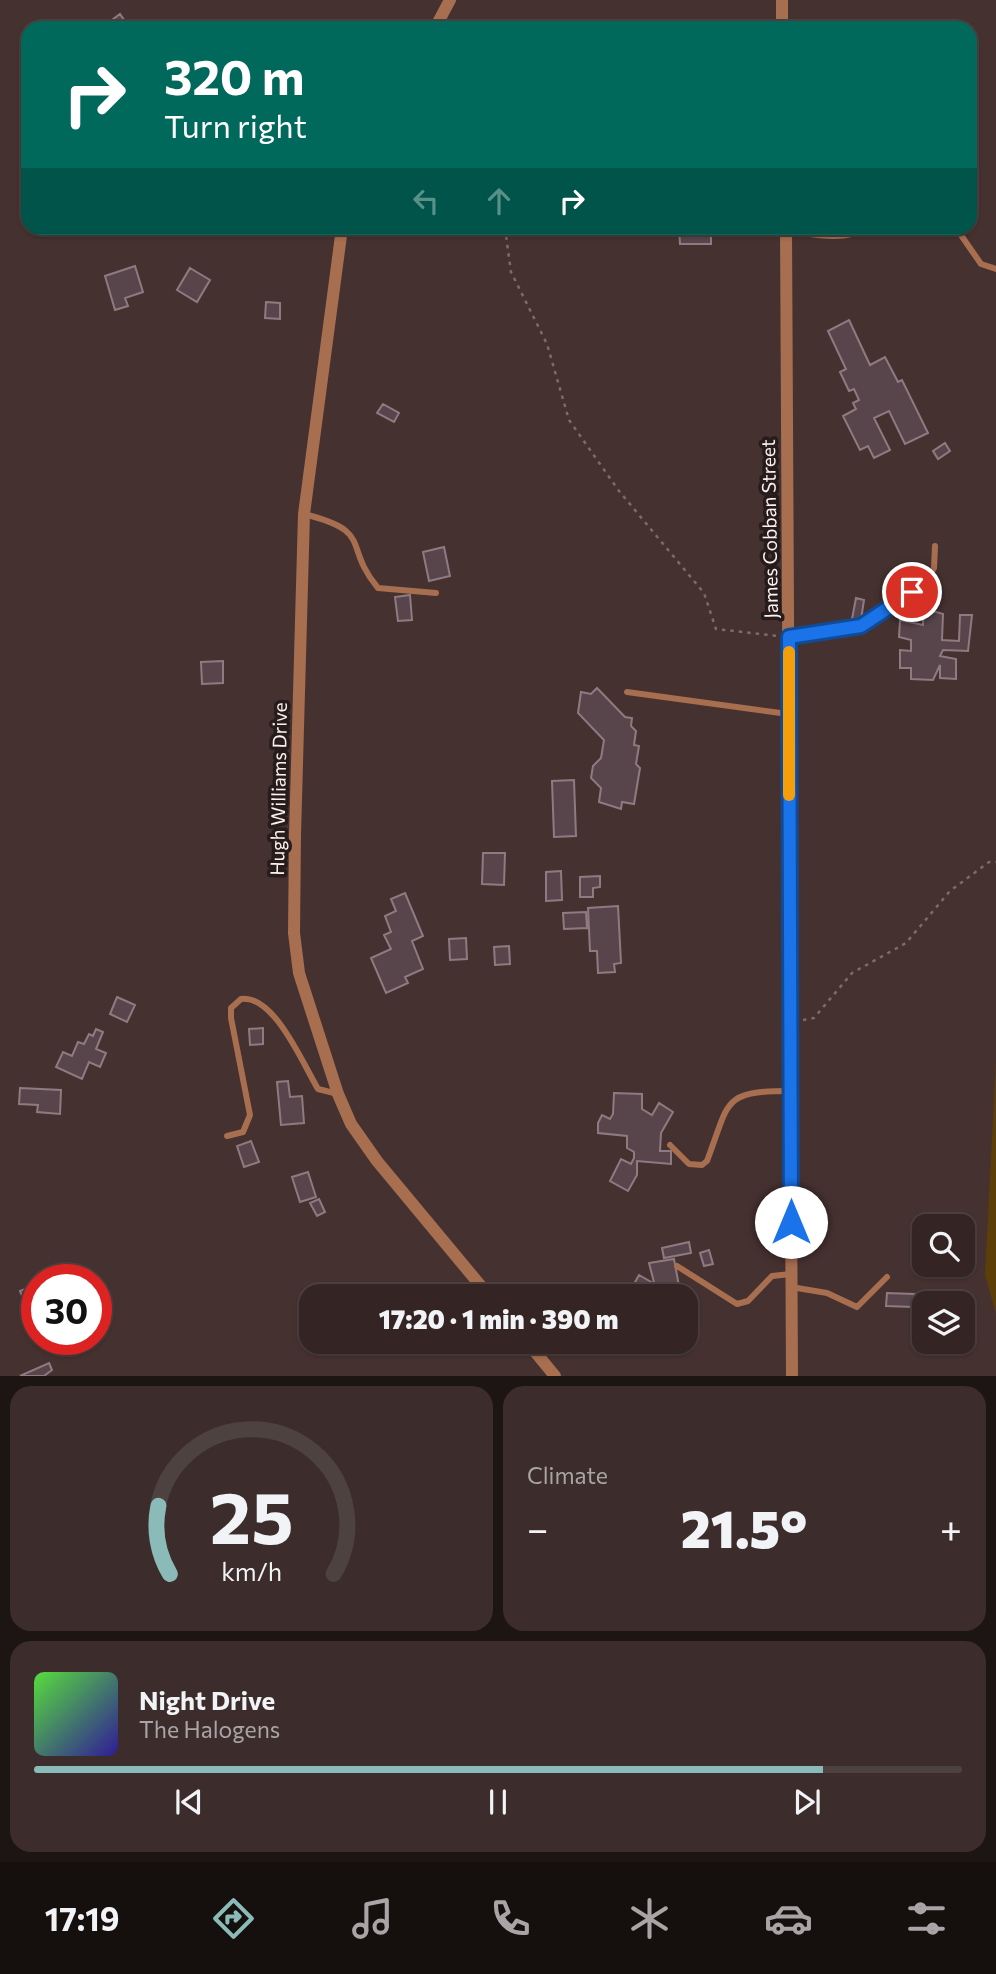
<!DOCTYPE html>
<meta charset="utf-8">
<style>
:root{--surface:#342524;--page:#3c2d2c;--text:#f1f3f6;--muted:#a9a5a6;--line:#4e4241;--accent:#8bbbb9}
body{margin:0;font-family:Commissioner,sans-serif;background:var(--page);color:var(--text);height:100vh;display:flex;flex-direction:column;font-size:26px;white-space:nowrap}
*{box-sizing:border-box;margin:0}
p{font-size:23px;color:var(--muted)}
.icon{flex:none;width:38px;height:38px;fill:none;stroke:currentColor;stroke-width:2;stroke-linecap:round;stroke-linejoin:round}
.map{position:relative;height:1376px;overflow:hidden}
.sheet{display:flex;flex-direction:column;gap:10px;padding:10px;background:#1d1414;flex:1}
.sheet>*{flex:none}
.guide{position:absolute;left:21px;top:21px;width:956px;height:214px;border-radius:21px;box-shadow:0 2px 5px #0004,0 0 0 2px var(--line);background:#00695c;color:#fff;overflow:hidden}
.fabs{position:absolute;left:912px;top:1214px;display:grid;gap:14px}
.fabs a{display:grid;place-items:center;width:63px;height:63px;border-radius:14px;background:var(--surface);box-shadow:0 2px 5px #0004,0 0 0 2px var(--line);font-size:35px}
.speed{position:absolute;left:21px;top:1264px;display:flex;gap:14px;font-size:35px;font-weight:700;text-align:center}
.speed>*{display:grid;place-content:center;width:91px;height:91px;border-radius:50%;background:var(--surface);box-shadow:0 2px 5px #0004,0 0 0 2px var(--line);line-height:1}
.speed .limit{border:10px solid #d22;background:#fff;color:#111}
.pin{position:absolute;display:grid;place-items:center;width:60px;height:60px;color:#fff;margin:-30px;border:4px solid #fff;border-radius:50%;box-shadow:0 2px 7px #0007}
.me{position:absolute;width:77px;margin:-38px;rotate:0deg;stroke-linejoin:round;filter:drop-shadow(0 0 5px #0008)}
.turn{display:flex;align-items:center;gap:24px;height:147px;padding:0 28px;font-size:32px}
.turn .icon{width:91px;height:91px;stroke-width:2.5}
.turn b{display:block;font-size:49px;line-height:60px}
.lanes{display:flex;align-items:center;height:66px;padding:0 28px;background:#0003;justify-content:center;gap:35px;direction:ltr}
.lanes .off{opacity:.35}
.big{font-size:52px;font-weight:800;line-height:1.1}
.sheet .widget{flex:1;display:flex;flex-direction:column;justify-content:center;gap:10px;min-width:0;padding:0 24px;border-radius:21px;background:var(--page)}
.sheet .dial{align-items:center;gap:0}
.dial svg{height:182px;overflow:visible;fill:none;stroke:var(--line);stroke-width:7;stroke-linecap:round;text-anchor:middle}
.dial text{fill:var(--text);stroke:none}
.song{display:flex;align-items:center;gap:21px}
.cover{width:84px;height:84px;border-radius:10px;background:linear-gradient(135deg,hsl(110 70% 55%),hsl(250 70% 35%))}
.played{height:7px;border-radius:4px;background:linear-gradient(90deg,var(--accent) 85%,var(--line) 85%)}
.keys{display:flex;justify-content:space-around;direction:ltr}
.heat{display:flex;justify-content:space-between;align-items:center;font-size:38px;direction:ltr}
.sheet .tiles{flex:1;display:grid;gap:10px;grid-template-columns:1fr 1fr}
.widget:last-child{grid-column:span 2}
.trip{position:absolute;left:299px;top:1284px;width:399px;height:70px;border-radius:21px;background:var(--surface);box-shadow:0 2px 5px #0004,0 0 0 2px var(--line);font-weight:800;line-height:70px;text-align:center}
.dock{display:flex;height:112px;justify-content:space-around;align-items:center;background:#150f0e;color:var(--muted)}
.dock .icon{width:49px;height:49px}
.dock .selected{color:var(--accent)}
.dock b{font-size:32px;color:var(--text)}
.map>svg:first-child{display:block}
</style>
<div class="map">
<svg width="996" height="1376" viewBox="0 0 996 1376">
<rect width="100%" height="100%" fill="#453130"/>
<path fill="#5b3e08" d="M996,1060V1314L985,1275Z"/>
<path fill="#58454c" stroke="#907a82" stroke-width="2" d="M120,14L127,24L131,21L136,28H118L112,20Z
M679,228H711V244H680Z
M135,266L143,292L125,298L128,306L115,310L105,276Z
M190,268L210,280L197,302L177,290Z
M266,302L280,303V319L265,318Z
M849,320L870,365L885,357L898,382L902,380L928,433L905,444L889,411L874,418L890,450L874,458L868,446L860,450L843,416L856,409L853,403L859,400L854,389L849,391L840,372L846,369L828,331Z
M383,404L399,413L394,422L377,413Z
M945,443L950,451L938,459L933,451Z
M444,547L450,576L429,581L423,552Z
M410,595L412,620L398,621L395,597Z
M856,598L864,600L861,620L852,619Z
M923,608L943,614L942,640L959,641L960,615H972L968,651L943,650L940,656L956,659V679L940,678V665L933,680L911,679V668H900V650L911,651V640L899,637L900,620L923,625Z
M223,661V683L202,684L201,662Z
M597,688L625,717L632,718L631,726L636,731L634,745L639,746L636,764L640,768L634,804L622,802L621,809L599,802L601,788L591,778L593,766L601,758L604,740L578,713L581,692L591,694Z
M574,780L576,836L554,837L552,781Z
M483,853H505L504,885L482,884Z
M561,871L562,900L546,901V872Z
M600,876V887L593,888V897H580V877Z
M405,893L423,936L412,941L423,969L405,977L408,983L386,993L371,958L391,949L384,935L391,932L385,916L396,911L391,899Z
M618,906L621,963L614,964L615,972L598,973L597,951H590L588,908Z
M586,912L587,928L564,929L563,913Z
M466,938L467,959L450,960L449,939Z
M509,946L510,964L495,965L494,947Z
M117,997L135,1005L127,1022L110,1014Z
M263,1028V1044L250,1045L249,1029Z
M96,1029L103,1032L96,1049L106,1053L100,1067L89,1062L82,1079L56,1067L63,1052L72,1056L78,1042L84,1044L89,1034L93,1036Z
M288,1081L290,1097L302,1096L304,1123L281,1125L277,1082Z
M20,1088L61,1090L60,1114L37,1112L38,1105L19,1104Z
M614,1093L642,1094V1109L652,1115L659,1103L673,1112L661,1133L660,1151H671V1164L637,1161V1175L628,1191L610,1181L621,1159L631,1164L634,1158V1152L627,1148V1136L598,1133V1123L602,1115L610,1119L613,1114Z
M251,1141L259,1162L244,1167L237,1146Z
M308,1172L316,1197L300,1202L292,1177Z
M319,1199L325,1212L317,1216L310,1203Z
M689,1242L691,1253L664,1258L662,1248Z
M709,1250L713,1264L704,1266L700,1253Z
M674,1259L681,1297H648V1292L656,1290L649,1263Z
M639,1275L653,1283L647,1292L634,1284Z
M35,1285L37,1289V1318L30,1300L25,1303L20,1291Z
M887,1293L914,1294L913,1307L886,1306Z
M937,1293L938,1304L915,1306L914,1294Z
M49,1363L52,1370L44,1376H20Z"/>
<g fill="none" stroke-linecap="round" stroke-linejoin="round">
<path stroke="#7d6b6a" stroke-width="2.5" stroke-dasharray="3.5 5" stroke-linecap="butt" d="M505,228L511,272L547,344L569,420L619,491L704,593L716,629L778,636
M803,1020L814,1018L852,973L906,943L950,891L989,862H996"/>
<path stroke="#a76e50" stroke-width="6" d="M956,228L981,264L996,269
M786,231C814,234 841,242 867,228
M304,514C375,532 342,545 378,588L436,593
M789,637L861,626L926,582L934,568L935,546
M627,692L788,714
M227,1136L243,1132L250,1115L231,1018V1008L241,999C274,994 303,1064 318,1089L338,1094
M670,1145L689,1164L702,1165L707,1161C730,1101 721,1091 790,1091
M677,1266L737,1304L748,1301L772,1276L791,1274
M791,1287L827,1293L857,1307L887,1277"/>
<path stroke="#a76e50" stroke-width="12" d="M782,0V28
M435,28L450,0
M342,228L304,514L295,835L294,933L299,973L338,1094L351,1124L377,1161L490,1297
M786,228L792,1376
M527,1342L555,1376"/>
</g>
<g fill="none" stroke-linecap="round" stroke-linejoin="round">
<defs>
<path id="route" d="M791,1222L789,637L861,626L912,592"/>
</defs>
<use href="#route" stroke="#114b97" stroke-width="18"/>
<use href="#route" stroke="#1a73e8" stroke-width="12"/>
<path stroke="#f59e0b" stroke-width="12" d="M789,795V652"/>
</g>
<g text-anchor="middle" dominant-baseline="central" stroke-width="7" stroke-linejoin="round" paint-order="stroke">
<g font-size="19" fill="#fef0f0" stroke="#251c1b">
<text transform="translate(769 529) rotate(-91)">James Cobban Street</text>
<text transform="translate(278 789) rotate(-89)">Hugh Williams Drive</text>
</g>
</g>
</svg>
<div class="fabs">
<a><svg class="icon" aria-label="search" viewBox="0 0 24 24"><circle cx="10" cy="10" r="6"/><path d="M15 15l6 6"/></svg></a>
<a><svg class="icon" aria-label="layers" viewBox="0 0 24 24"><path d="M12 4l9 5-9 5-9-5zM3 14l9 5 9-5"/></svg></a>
</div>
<div class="speed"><div class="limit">30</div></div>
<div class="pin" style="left:912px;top:592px;background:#d93025"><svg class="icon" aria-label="arrive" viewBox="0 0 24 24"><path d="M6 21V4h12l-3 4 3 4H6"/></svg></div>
<svg class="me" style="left:791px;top:1222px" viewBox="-20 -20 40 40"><circle r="19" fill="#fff"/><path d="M0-13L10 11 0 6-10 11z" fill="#1a73e8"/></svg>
<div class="trip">17:20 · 1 min · 390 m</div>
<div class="guide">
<div class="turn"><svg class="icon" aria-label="right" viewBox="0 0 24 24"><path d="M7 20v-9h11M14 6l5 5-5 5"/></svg><div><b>320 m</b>Turn right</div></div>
<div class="lanes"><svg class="icon off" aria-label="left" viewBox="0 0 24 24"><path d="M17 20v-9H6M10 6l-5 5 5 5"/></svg><svg class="icon off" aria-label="ahead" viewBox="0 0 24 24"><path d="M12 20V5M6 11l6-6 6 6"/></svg><svg class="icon" aria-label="right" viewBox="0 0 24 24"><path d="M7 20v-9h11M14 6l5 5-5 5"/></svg></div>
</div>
</div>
<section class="sheet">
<div class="tiles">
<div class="widget dial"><svg viewBox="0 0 100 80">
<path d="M14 69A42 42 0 1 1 86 69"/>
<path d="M14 69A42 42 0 0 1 9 39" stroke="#8bbbb9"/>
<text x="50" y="56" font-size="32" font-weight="700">25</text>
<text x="50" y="72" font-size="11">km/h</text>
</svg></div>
<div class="widget"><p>Climate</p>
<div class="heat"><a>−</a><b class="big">21.5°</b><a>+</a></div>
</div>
<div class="widget">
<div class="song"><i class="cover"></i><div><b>Night Drive</b><p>The Halogens</p></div></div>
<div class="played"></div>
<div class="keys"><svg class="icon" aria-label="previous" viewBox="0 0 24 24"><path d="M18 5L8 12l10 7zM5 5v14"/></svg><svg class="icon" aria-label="pause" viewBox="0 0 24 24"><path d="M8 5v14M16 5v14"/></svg><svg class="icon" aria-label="next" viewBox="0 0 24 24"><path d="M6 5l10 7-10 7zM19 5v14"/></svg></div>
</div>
</div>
</section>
<nav class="dock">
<b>17:19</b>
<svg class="icon selected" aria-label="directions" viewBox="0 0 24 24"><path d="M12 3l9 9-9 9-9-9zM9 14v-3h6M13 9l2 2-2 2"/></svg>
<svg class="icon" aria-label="music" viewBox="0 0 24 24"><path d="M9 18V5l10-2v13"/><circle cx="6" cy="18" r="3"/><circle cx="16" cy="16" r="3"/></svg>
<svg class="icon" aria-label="phone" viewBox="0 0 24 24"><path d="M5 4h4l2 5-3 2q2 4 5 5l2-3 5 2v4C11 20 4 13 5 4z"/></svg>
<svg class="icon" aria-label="climate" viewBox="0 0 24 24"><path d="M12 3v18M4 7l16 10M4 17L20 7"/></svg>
<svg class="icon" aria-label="car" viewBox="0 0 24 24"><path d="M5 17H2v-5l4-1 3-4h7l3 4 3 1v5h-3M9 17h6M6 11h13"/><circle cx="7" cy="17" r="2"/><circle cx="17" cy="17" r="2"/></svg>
<svg class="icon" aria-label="filters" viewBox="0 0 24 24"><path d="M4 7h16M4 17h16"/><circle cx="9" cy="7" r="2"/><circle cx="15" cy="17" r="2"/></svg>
</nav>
